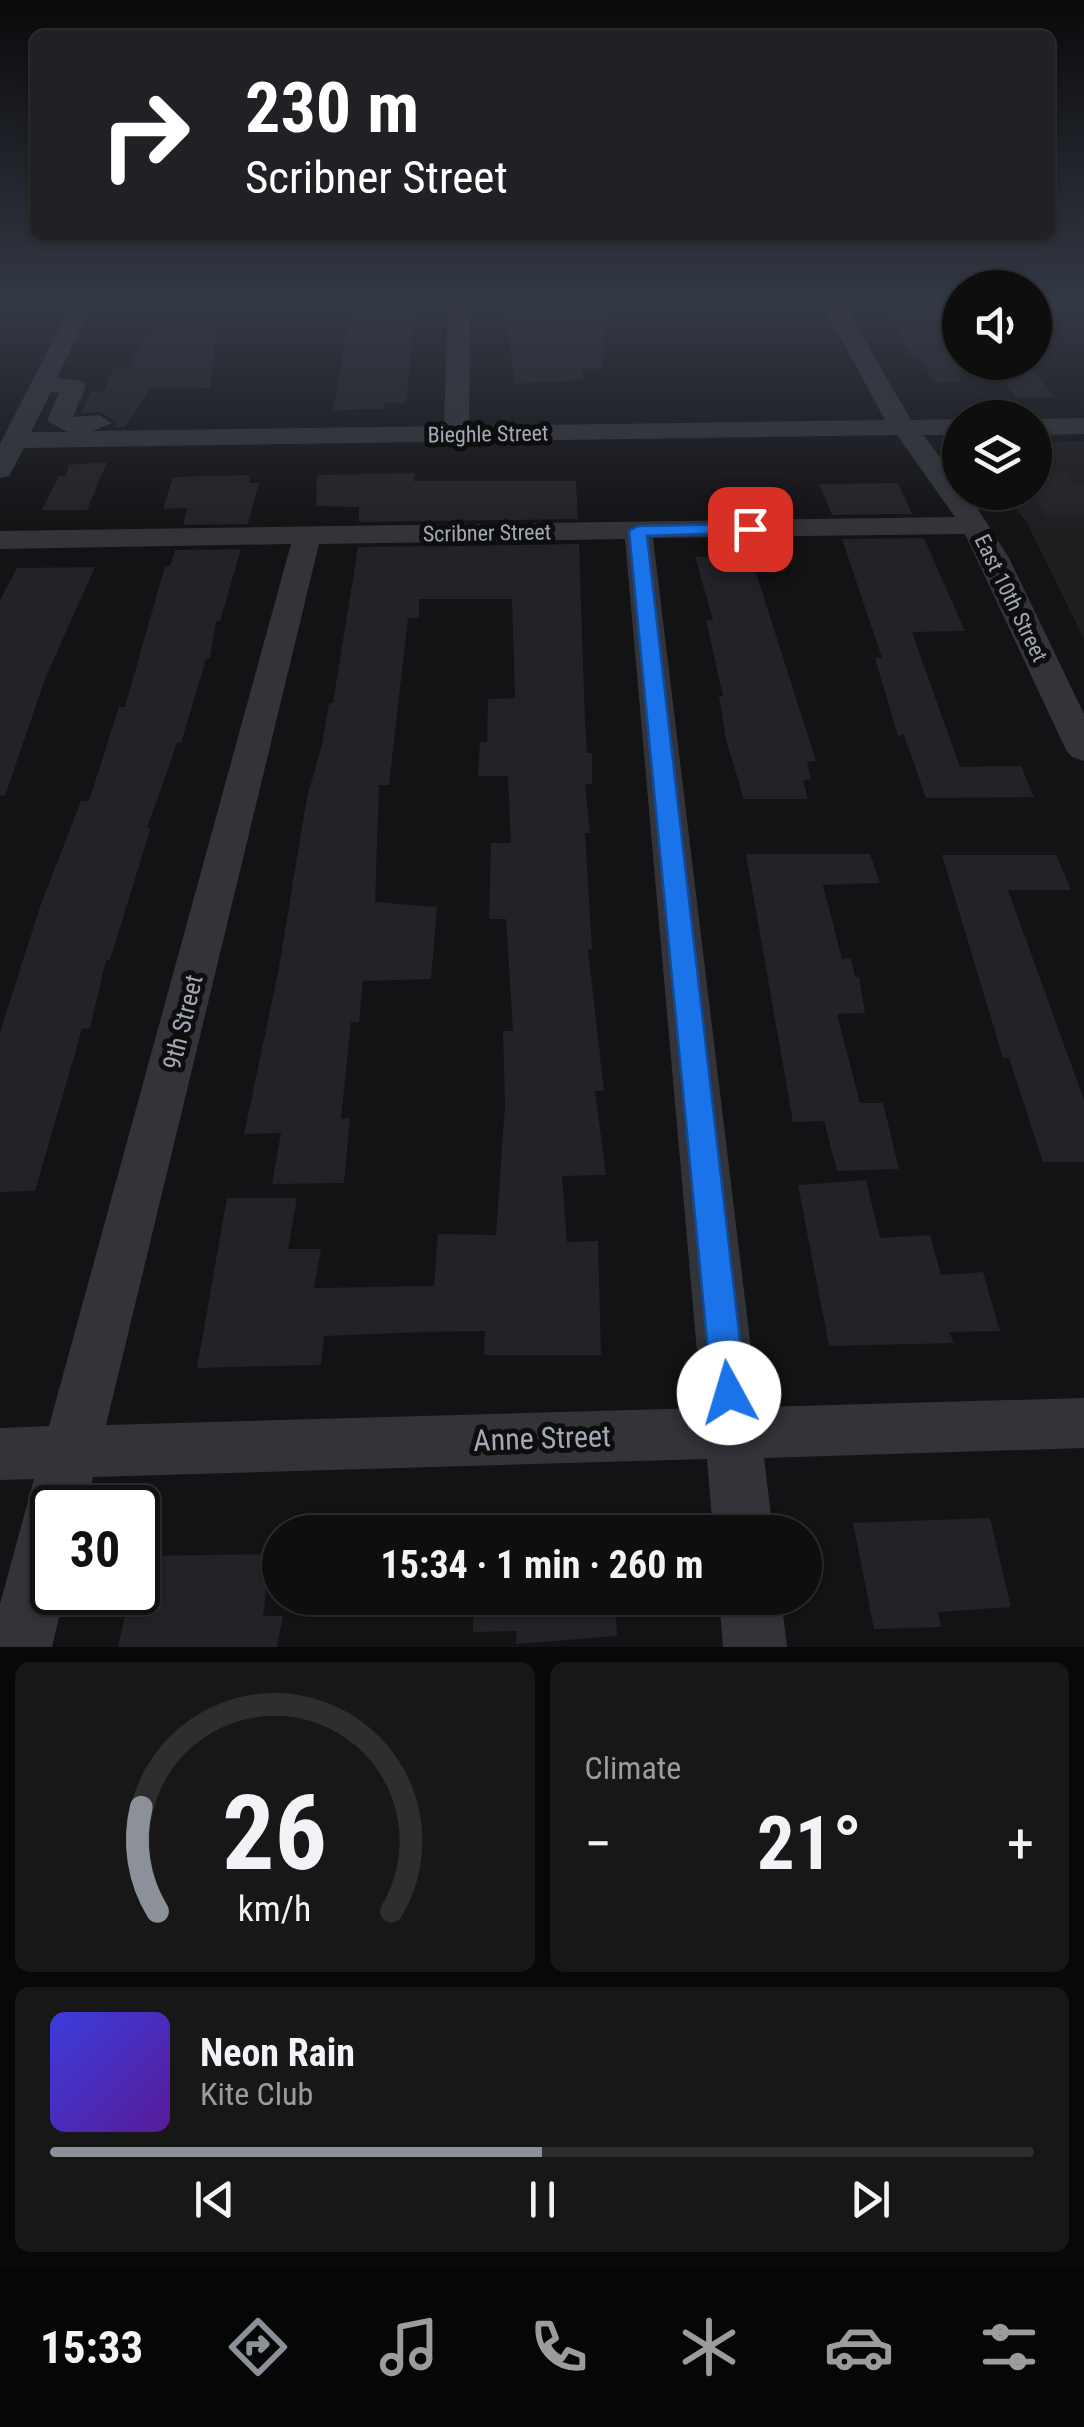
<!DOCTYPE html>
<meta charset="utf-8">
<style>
:root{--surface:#0e0e0f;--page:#171718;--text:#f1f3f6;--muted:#9b9c9e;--line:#2e2e2f;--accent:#8c9099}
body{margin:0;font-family:"Roboto Condensed",sans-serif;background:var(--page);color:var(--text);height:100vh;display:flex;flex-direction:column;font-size:38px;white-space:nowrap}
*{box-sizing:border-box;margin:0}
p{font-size:32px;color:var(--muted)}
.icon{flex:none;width:55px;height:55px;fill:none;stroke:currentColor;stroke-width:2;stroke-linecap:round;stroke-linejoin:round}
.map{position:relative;height:1647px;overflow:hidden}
.drawer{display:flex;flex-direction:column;gap:15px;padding:15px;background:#080808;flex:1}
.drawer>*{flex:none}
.banner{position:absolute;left:30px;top:30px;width:1025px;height:210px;border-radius:15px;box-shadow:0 2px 8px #0004,0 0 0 2px var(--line);background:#202124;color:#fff;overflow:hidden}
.buttons{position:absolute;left:942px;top:270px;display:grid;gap:20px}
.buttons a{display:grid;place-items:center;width:110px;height:110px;border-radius:50%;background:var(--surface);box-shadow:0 2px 8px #0004,0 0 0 2px var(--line);font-size:50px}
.speed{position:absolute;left:30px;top:1485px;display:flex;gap:20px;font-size:50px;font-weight:700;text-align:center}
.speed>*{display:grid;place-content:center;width:130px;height:130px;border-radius:50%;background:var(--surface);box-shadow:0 2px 8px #0004,0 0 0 2px var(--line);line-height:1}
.speed .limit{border:5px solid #111;border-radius:15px;background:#fff;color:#111}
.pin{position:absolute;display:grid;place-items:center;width:85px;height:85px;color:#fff;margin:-42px;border-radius:20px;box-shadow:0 5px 15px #0006}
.me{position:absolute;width:110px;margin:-55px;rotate:354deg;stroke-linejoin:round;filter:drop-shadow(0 0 8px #0008)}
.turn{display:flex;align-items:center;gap:35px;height:210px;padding:0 50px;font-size:45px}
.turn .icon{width:130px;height:130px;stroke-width:2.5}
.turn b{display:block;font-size:70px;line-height:85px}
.big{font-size:75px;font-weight:700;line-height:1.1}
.drawer .card{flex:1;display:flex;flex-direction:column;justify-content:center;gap:15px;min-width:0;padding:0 35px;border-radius:15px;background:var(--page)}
.drawer .dial{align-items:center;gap:0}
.dial svg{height:260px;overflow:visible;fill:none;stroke:var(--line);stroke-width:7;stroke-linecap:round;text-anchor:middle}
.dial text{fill:var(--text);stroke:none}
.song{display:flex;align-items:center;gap:30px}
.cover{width:120px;height:120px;border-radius:15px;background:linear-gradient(135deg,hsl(240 70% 55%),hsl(270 70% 35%))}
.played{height:10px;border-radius:5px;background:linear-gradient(90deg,var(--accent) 50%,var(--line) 50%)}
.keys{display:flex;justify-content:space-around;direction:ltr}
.heat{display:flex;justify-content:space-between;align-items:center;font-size:55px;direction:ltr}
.drawer .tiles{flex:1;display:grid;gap:15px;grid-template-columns:1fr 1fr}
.card:last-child{grid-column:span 2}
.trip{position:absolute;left:262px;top:1515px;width:560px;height:100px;border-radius:50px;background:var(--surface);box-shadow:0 2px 8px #0004,0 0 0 2px var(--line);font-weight:700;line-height:100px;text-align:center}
.tabs{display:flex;height:160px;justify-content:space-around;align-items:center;background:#060606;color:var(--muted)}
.tabs .icon{width:70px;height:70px}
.tabs .active{color:var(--accent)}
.tabs b{font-size:45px;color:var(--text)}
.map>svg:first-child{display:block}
</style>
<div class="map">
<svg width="1084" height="1647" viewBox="0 0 1084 1647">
<rect width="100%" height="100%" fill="#131214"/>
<path fill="#1f1e21" d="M1084,441V639L1027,523L1003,493L1035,492V442Z"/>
<path fill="#232226" d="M506,301H543L545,309L608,306L602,369H581L583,380L514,384Z
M883,301H960V382L934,383L920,359H913Z
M371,304H416L406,403H384L383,409L333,410L350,314L368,315Z
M217,325L210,388L150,389L125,427H112L116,422L101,412L81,413L91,392H103L114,368H127L153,328Z
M1032,369L1054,397L1017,398L996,370Z
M107,462L87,510H42L59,476H66L69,465Z
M1035,472L1067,473L1075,486H1084V517H1046L1035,498Z
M415,473L413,481H576L578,519L359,522V507L316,506L317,475Z
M250,475L249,483H259L248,524L183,525L187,508L163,509L173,477Z
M898,483L912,514L832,515L819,484Z
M924,538L965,631L912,632L960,767L1021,766L1034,797L926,798L904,735L898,736L875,658H882L842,539Z
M579,544L585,722L587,753H592V784H585L590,833H585L592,949H588L604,1091H595L606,1175L562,1176L567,1242L598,1241L601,1355H484L485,1331L425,1332L324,1336L321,1365L197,1368L227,1198H297L288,1249H321L314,1288L434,1286L438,1234L496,1235L505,1105L503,1031H513L506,919H489L491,843H511L508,776H478L480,742H487L488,699L515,698L512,599H419V618H408L389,785H379L375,902L437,907L431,979L363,981L359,1022H351L341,1119L350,1118L344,1183L272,1184L281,1133L244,1134L278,973L307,797L322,745L329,703H333L358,547Z
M241,549L220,621H216L210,658L206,659L181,743H177L147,828L151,827L110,960H106L90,1028L82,1029L35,1191L0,1192V1032L41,904L81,801H89L119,707H125L165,566H170L175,550Z
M695,557H751L816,761L807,762L811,779L803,780L808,799H744L726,740L719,696H723L706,620H713Z
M95,567L45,679L5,796L0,795V600L17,568Z
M746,854H870L880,883L823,885L842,959L851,958L855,977H859L865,1013L837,1014L860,1103H883L899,1169L837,1171L824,1121L793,1122Z
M942,855H1056L1071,890H1008L1084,1100V1162H1043L1009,1058H1003Z
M866,1180L880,1238L930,1235L941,1275L983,1272L1000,1331L949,1332L954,1343L829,1346L798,1185Z
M990,1518L1011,1607L938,1612L941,1627L874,1629L853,1523Z
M271,1554L263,1616H283L277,1647H118L130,1592H138V1556Z
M474,1598H615L617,1636L516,1644L517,1631L473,1632Z"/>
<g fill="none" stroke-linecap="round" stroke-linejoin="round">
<path fill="#33343a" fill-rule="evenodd" d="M73,301H94L57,378L82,381L86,386L73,417L99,415L112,423L93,431L444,426L448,301H470L469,426L885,420L821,301H842L911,420L960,419V435H923L960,482V492H967L1009,558L1084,714V761L1072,757L1066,750L965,534L653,538L758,1407L1084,1398V1448L764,1458L773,1532H713L707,1459L93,1477L86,1508H52V1592H65L52,1647H0V1604L34,1479L0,1480V1428L49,1426L291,544L0,549V531L955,517L897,435L24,448L9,476L0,478V444ZM51,392L59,393L47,421L68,432H31ZM625,539L702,1408L106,1425L319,544Z
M1084,418V434L1035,435V419Z
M719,1598H781L787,1647H723Z"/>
</g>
<linearGradient id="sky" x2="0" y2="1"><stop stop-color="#0a0a0b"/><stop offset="0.57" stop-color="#333945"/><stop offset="1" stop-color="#333945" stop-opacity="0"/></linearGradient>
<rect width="1084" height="532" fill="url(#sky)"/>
<path fill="#1a73e8" stroke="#114b97" stroke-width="2.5" d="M750,524L756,525V532L647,536L746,1393L741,1404L729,1408L717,1404L712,1393L629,531L638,526Z"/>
<g text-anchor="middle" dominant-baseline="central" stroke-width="10" stroke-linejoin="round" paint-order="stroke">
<g font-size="22" fill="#a3a8b6" stroke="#0e0e0f">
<text transform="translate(488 434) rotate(-1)">Bieghle Street</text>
<text transform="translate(487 533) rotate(-1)">Scribner Street</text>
<text transform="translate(1011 598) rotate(64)">East 10th Street</text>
</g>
<g font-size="25" fill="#a3a8b6" stroke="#0e0e0f">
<text transform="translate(183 1022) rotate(-76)">9th Street</text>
</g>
<g font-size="30" fill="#a3a8b6" stroke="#0e0e0f">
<text transform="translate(542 1438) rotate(-2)">Anne Street</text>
</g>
</g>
</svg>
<div class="buttons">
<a><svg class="icon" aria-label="sound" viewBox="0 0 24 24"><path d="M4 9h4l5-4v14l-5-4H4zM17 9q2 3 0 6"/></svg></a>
<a><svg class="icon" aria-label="layers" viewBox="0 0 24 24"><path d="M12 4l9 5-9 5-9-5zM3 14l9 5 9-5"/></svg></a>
</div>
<div class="speed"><div class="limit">30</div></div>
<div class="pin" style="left:750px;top:529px;background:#d93025"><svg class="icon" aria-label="arrive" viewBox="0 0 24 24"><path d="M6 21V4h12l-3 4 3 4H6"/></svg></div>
<svg class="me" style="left:729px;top:1393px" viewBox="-20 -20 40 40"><circle r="19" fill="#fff"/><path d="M0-13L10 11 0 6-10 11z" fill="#1a73e8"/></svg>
<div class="trip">15:34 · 1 min · 260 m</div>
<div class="banner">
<div class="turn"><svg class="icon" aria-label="right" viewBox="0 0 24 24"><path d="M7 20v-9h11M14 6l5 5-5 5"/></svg><div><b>230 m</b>Scribner Street</div></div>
</div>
</div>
<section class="drawer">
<div class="tiles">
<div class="card dial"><svg viewBox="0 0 100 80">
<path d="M14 69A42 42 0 1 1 86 69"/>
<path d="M14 69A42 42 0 0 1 9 37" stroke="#8c9099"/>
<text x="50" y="56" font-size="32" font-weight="700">26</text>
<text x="50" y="72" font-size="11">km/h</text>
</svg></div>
<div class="card"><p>Climate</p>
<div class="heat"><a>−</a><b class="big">21°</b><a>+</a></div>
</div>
<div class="card">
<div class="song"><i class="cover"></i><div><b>Neon Rain</b><p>Kite Club</p></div></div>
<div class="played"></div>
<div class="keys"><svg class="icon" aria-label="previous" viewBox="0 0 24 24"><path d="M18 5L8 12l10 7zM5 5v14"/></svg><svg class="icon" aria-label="pause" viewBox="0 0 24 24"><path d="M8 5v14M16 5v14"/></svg><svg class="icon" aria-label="next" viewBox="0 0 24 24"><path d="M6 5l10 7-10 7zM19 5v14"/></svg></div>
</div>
</div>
</section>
<nav class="tabs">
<b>15:33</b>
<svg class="icon active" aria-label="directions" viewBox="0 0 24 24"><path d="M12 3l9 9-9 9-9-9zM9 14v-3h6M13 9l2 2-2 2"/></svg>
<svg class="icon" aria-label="music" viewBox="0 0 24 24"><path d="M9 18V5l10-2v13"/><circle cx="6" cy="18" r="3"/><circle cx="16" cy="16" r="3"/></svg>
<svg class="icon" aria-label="phone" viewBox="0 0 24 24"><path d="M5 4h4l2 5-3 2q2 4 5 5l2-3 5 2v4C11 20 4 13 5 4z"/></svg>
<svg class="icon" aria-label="climate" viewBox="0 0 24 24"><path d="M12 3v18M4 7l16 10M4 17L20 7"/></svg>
<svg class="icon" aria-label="car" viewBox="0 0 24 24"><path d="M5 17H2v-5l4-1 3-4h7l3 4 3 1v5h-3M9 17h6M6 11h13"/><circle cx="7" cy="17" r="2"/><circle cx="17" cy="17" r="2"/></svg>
<svg class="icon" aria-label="filters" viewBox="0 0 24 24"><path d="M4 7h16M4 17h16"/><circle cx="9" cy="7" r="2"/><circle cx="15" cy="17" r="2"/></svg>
</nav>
